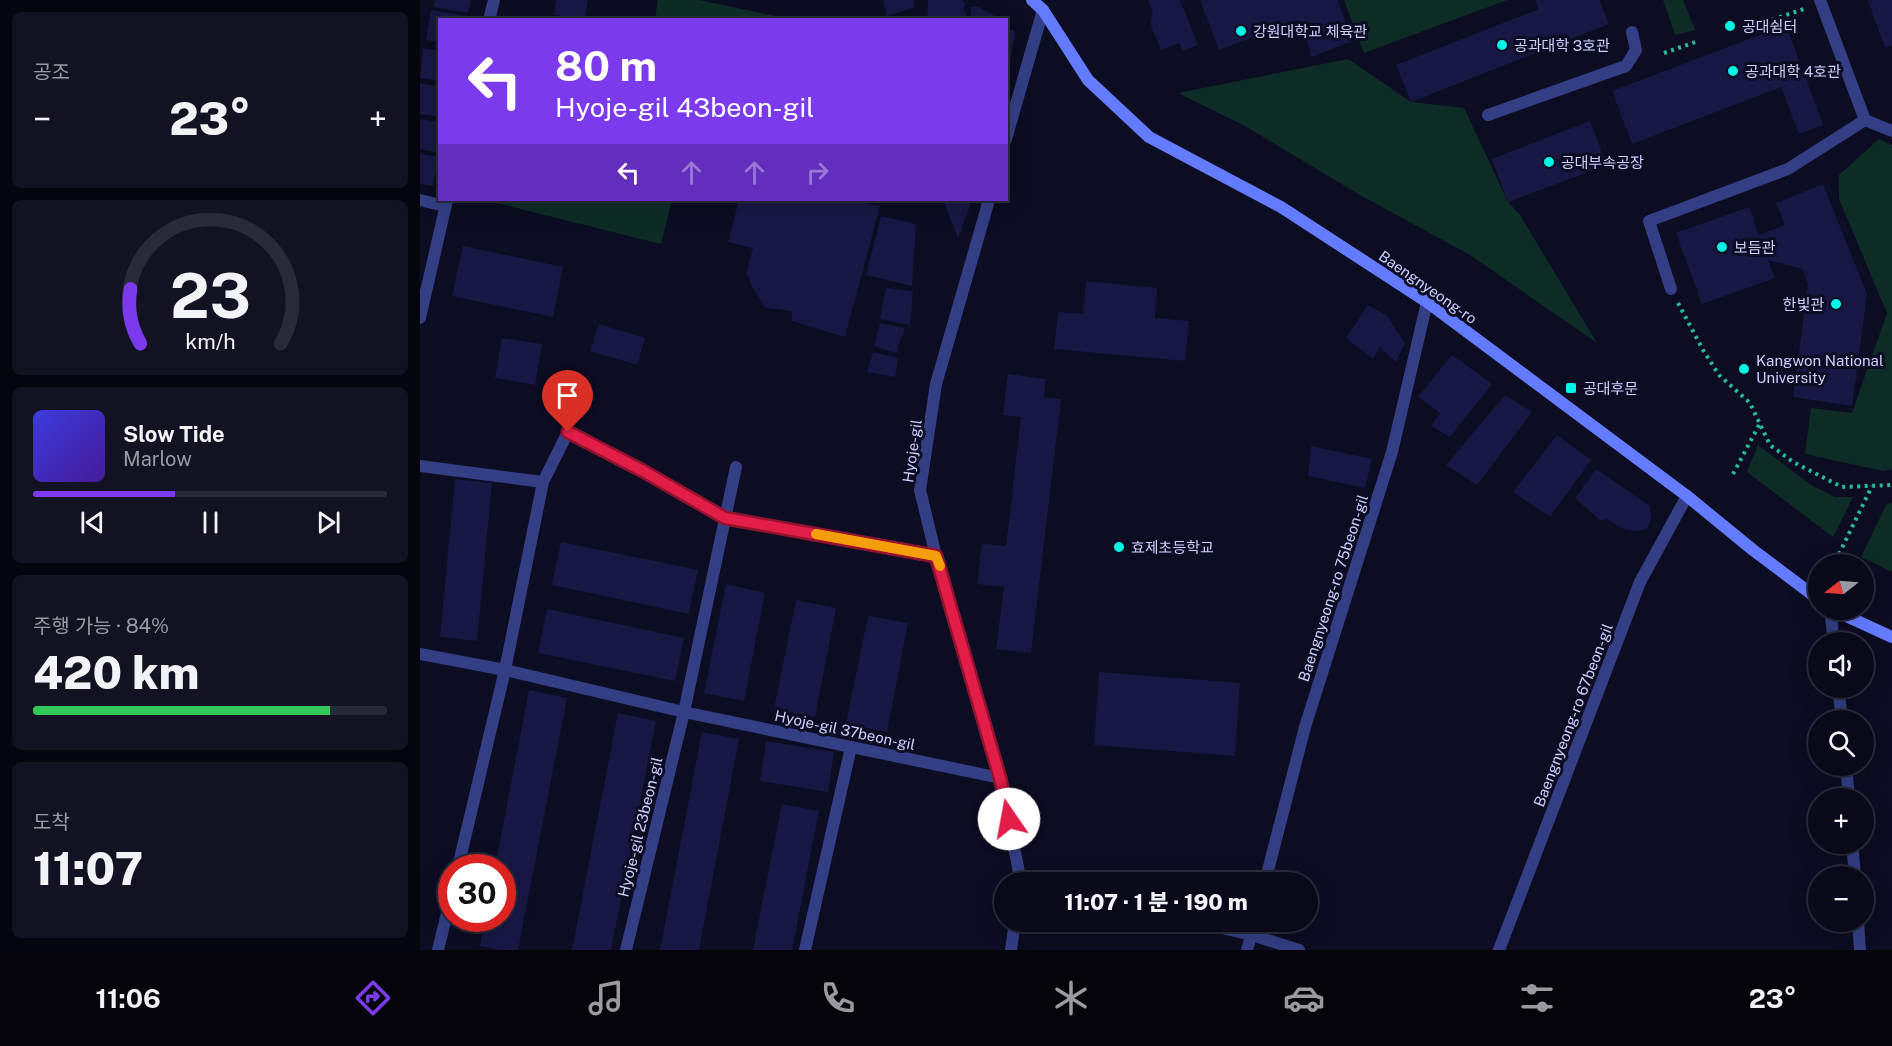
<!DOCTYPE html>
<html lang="ko">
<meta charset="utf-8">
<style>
:root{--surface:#09091a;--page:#121223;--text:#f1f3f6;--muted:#999aa2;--line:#292a39;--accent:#7c3aed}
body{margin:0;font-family:"Public Sans","Noto Sans KR",sans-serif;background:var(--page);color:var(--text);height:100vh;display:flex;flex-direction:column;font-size:22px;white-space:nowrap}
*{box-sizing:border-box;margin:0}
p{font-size:20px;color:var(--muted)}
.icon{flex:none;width:33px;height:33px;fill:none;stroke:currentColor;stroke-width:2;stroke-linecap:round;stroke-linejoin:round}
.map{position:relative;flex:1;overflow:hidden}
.sheet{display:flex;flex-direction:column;gap:12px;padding:12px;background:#05050e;width:420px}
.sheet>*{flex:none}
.guide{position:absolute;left:18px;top:18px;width:570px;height:183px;border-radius:0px;box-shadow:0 6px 24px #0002,0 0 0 2px var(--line);background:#7c3aed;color:#fff;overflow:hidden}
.needle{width:39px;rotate:253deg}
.fabs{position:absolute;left:1388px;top:554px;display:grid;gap:12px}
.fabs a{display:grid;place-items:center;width:66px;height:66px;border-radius:50%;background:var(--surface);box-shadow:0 6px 24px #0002,0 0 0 2px var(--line);font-size:30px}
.speed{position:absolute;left:18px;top:854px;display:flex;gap:12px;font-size:30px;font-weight:700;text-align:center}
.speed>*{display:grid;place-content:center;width:78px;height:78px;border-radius:50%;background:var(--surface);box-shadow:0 6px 24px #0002,0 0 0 2px var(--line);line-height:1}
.speed .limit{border:9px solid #d22;background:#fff;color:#111}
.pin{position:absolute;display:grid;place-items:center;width:51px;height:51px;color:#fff;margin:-62px -26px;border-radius:50% 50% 50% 0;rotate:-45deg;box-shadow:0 0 6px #0007}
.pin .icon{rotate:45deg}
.me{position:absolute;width:66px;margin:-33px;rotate:348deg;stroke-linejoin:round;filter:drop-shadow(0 0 4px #0008)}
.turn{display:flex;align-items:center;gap:21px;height:126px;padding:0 18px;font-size:27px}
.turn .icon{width:78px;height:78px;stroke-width:2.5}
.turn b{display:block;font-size:42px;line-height:51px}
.lanes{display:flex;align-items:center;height:57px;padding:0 18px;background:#0003;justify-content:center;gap:30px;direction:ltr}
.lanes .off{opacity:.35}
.big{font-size:45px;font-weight:800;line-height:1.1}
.sheet .tile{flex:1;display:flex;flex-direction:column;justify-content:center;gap:9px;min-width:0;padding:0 21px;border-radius:9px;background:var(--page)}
.sheet .dial{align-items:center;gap:0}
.dial svg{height:156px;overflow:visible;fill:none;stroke:var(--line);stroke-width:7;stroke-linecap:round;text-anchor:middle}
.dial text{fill:var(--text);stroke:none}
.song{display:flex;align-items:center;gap:18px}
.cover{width:72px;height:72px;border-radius:9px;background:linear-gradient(135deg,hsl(240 70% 55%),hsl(260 70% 35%))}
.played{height:6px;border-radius:3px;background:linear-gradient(90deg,var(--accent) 40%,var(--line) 40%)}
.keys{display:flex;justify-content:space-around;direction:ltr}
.heat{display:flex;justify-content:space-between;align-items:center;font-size:33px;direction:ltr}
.charge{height:9px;border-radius:4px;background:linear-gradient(90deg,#34c759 84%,var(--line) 0)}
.trip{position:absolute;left:574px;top:872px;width:324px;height:60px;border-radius:30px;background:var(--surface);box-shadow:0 6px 24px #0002,0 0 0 2px var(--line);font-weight:800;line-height:60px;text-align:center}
.dock{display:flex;height:96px;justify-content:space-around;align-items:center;background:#04040a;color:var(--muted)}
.dock .icon{width:42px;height:42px}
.dock .selected{color:var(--accent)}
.dock b{font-size:27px;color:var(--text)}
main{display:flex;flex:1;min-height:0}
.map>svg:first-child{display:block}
</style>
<main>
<section class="sheet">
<div class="tile"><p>공조</p>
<div class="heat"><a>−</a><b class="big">23°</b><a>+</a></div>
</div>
<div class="tile dial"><svg viewBox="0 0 100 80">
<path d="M14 69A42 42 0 1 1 86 69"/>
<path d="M14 69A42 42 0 0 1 9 41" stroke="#7c3aed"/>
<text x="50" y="56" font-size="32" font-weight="700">23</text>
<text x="50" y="72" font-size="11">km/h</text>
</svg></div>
<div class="tile">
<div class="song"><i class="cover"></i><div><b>Slow Tide</b><p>Marlow</p></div></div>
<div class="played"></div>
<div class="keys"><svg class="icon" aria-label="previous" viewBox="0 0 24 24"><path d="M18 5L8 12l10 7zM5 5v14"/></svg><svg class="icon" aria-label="pause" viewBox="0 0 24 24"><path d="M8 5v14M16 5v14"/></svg><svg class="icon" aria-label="next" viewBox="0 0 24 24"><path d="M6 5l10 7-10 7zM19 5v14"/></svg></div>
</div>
<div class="tile"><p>주행 가능 · 84%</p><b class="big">420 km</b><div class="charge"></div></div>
<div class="tile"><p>도착</p><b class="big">11:07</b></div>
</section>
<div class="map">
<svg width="1472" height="950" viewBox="0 0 1472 950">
<rect width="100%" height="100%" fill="#0c0c22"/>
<path fill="#0e2c26" d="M238,0H279L369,19H235Z
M924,0H1087L944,53Z
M1243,0H1263L1275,30L1255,35Z
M928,59L991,102L1044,108L1088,202L1100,215L1177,343L1050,255L940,195L825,126L758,93Z
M1459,139L1472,145V469L1463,471L1385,454L1391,408L1432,413L1467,313L1419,199V175Z
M65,200H252L241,244Z
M1338,445L1391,485L1415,497H1433L1413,537L1327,472Z
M1472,502V572L1441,557L1466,505Z"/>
<path fill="#181744" d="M15,0H51L48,13L14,7Z
M136,0H168L165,19L134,15Z
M463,0H493L495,7L467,16Z
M508,0H541L545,3L544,10L548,17L547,20H507Z
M728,0H760L778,45L763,51L759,43L741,50L730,23L733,13Z
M780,0H917L933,41L892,57L878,20L799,50Z
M1115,0H1179L1189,24L991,102L976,65L1119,9Z
M1448,0H1472V45L1465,48Z
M550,7H558L575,16L577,20H552Z
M11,10L46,16V20H20V42L6,40Z
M1366,25L1403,125L1379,134L1361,87L1212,144L1192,91Z
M586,28L595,31L590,61L586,60Z
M3,48L20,51V81L0,78Z
M0,83L20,87V117L0,114Z
M0,119L20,122V153L0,149Z
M1170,121L1187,165L1088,202L1072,159Z
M0,154L19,157L13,186L0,184Z
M1403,184L1447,294L1432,406L1373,397L1388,284L1383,269L1348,260L1355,278L1282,304L1256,233L1329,207L1339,235L1365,225L1356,203Z
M319,200H425L460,206L425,337L372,321V311L346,308L334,290L326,273L333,248L308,242Z
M523,200H552L538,238Z
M461,216L496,224L492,286L446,275Z
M43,246L143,267L133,317L32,296Z
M666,281L737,288L735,318L769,321L765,361L634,349L638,312L663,314Z
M466,288L493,291L490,325L460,319Z
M948,305L967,316L985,343L976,362L960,347L953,359L926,338Z
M460,323L485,328L476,353L454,346Z
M179,324L225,338L217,365L170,351Z
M82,338L122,344L115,385L75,378Z
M453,352L478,358L475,377L447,372Z
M1032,355L1072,384L1030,437L1011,426L1020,413L998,397Z
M588,374L626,379L624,397L641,399L611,653L576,649L584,587L557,584L562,544L586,546L601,417L583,415Z
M1085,395L1112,412L1057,485L1026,465Z
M1137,435L1171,460L1130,517L1093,492Z
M891,446L952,459L945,488L888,476Z
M1176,469L1230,506L1231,519L1227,529L1215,531L1204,529L1186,519L1181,521L1155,498Z
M35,479L72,483L57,641L20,637Z
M141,542L278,570L269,614L132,585Z
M306,584L345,593L324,701L284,693Z
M376,600L416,608L395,717L354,709Z
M127,609L264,638L255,681L118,653Z
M448,616L488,623L467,732L426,724Z
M679,672L820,683L815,756L674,745Z
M109,690L147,698L98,950H79L60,946L65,918H82V867H75Z
M198,713L236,721L191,950H152Z
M282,732L319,739L279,950H240Z
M346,741L414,752L408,792L340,781Z
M362,804L399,811L372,950H333Z"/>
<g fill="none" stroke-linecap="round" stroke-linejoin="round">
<path stroke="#26ba97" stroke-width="4" stroke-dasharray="3 4.5" stroke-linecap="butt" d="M1345,22L1384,9
M1244,53L1278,41
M1258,303L1283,350L1299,375L1330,403L1350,445L1373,462L1422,487L1472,485
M1313,474L1339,425
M1419,554L1452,486"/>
<path stroke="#333e84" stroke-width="12" d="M1400,0L1445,120L1472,131
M1068,115L1206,66L1216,50L1212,32
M1251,289L1229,221L1368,169L1445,120
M0,466L123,482L148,432L223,471L305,518L516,556"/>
<path stroke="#333e84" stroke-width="12" d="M69,20L74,0
M586,139L623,10
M0,200L25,206
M569,200L516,384L500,490L516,556L580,778L601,882
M0,318L27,200
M1410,609L1414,642
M0,654L85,670L264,712L580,778
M1418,687L1422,720
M1426,765L1429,798
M1432,843L1435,876
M38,867L85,670L123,482
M845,882L885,727L972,452L1007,302
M772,921L832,935L879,950
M1438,921L1440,950
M18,950L32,893
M206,950L264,712L316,467
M385,950L431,747
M591,950L595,921
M827,950L835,921
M1079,950L1220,582L1267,496"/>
<path stroke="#637bff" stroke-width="12" d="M612,0L623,10L668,80L729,137L861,207L1007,302L1267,496L1333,550L1398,599
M1411,609L1472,637"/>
</g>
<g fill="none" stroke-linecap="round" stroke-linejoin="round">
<defs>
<path id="route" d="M148,432L223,471L305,518L516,556L580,778L589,819"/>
</defs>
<use href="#route" stroke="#92132f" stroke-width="15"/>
<use href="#route" stroke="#e11d48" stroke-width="10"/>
<path stroke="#f59e0b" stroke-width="10" d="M396,534L516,556L520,566"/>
</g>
<g fill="#00f7e5" stroke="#0c0c22" stroke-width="2">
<circle cx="1310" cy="26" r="6"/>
<circle cx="821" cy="31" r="6"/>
<circle cx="1082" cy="45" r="6"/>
<circle cx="1313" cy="71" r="6"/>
<circle cx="1129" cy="162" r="6"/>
<circle cx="1302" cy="247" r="6"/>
<circle cx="1416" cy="304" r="6"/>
<circle cx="1324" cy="369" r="6"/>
<rect x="1145" y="382" width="12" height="12" rx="3"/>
<circle cx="699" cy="547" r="6"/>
</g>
<g text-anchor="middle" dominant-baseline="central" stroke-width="6" stroke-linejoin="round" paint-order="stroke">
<g font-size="15" fill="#cccfff" stroke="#0c0c22" text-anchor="start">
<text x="1322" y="26">공대쉼터</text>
<text x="833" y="31">강원대학교 체육관</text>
<text x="1094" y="45">공과대학 3호관</text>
<text x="1325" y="71">공과대학 4호관</text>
<text x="1141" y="162">공대부속공장</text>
<text x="1314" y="247">보듬관</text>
<text x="1404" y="304" text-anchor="end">한빛관</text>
<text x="1336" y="360">Kangwon National<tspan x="1336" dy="17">University</tspan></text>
<text x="1163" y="388">공대후문</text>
<text x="711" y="547">효제초등학교</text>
</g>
<g font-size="15" fill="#cccfff" stroke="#0c0c22">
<text transform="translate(1008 287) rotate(35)">Baengnyeong-ro</text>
<text transform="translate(492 451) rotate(-82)">Hyoje-gil</text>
<text transform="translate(913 588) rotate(-72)">Baengnyeong-ro 75beon-gil</text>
<text transform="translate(1153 715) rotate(-69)">Baengnyeong-ro 67beon-gil</text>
<text transform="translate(425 730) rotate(12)">Hyoje-gil 37beon-gil</text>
<text transform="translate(220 827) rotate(-76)">Hyoje-gil 23beon-gil</text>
</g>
</g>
</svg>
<div class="fabs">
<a><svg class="needle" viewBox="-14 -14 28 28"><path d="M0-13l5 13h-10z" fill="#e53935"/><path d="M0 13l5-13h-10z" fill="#999aa2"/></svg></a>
<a><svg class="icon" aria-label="sound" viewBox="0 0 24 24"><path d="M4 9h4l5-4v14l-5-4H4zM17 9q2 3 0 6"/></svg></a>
<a><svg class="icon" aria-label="search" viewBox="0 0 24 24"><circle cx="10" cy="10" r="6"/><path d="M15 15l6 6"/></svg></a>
<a>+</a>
<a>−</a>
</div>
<div class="speed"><div class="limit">30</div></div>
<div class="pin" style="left:148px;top:432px;background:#d93025"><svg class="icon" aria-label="arrive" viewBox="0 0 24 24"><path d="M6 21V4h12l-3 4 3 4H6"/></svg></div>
<svg class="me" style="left:589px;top:819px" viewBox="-20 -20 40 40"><circle r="19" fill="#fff"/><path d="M0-13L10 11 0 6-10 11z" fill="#e11d48"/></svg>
<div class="trip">11:07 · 1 분 · 190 m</div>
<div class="guide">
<div class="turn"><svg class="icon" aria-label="left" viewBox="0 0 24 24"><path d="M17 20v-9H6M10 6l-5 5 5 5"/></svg><div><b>80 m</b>Hyoje-gil 43beon-gil</div></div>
<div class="lanes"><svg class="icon" aria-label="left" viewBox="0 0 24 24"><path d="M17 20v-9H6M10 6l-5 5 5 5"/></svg><svg class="icon off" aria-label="ahead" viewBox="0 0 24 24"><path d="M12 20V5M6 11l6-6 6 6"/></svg><svg class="icon off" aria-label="ahead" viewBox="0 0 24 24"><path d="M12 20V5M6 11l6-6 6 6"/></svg><svg class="icon off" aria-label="right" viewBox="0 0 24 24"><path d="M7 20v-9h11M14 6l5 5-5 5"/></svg></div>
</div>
</div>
</main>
<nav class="dock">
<b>11:06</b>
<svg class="icon selected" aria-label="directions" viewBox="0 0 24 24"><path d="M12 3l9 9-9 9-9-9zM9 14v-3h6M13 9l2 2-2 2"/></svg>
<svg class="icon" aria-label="music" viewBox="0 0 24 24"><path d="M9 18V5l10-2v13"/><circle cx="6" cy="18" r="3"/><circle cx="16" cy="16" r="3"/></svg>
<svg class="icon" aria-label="phone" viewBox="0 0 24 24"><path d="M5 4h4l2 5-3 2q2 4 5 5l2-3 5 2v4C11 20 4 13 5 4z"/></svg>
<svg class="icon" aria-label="climate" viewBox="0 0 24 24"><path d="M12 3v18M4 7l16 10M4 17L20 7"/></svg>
<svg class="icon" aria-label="car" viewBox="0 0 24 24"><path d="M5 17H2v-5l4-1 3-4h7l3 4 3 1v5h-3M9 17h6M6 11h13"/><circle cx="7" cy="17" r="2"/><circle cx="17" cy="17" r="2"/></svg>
<svg class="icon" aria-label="filters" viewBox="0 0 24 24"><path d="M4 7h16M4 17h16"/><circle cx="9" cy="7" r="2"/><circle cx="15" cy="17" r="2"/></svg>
<b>23°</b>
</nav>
